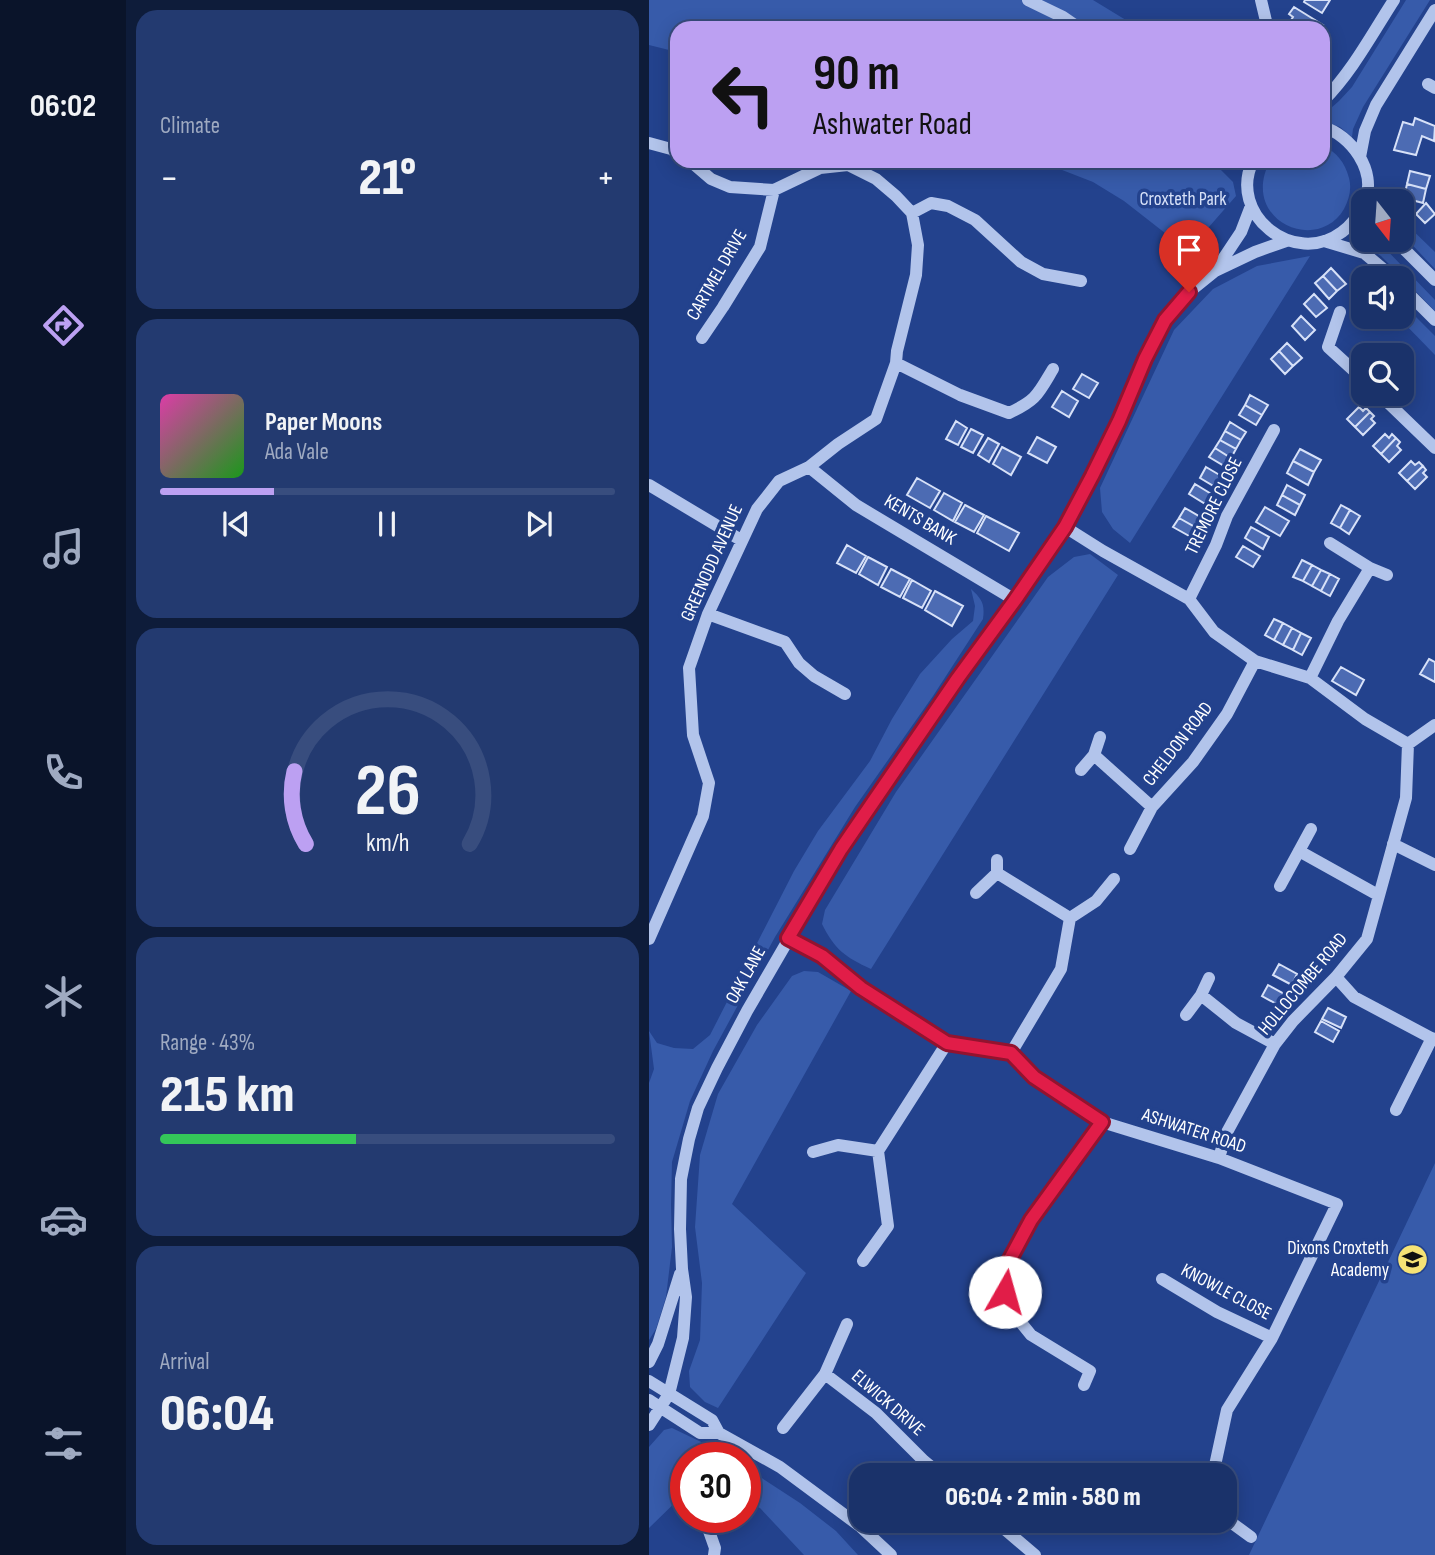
<!DOCTYPE html>
<meta charset="utf-8">
<style>
:root{--surface:#1a326a;--page:#233a70;--text:#f1f3f6;--muted:#9faac1;--line:#384d7e;--accent:#bca0f2}
body{margin:0;font-family:"Sofia Sans Condensed",sans-serif;background:var(--page);color:var(--text);height:100vh;display:flex;flex-direction:column;font-size:26px;white-space:nowrap}
*{box-sizing:border-box;margin:0}
p{font-size:23px;color:var(--muted)}
.icon{flex:none;width:38px;height:38px;fill:none;stroke:currentColor;stroke-width:2;stroke-linecap:round;stroke-linejoin:round}
.map{position:relative;flex:1;overflow:hidden}
.details{display:flex;flex-direction:column;gap:10px;padding:10px;background:#0e1c3a;width:523px}
.details>*{flex:none}
.guide{position:absolute;left:21px;top:21px;width:660px;height:147px;border-radius:21px;box-shadow:0 4px 18px #0003,0 0 0 2px var(--line);background:#bca0f2;color:#111;overflow:hidden}
.needle{width:46px;rotate:163deg}
.controls{position:absolute;left:702px;top:189px;display:grid;gap:14px}
.controls a{display:grid;place-items:center;width:63px;height:63px;border-radius:14px;background:var(--surface);box-shadow:0 4px 18px #0003,0 0 0 2px var(--line);font-size:35px}
.speed{position:absolute;left:21px;top:1442px;display:flex;gap:14px;font-size:35px;font-weight:700;text-align:center}
.speed>*{display:grid;place-content:center;width:91px;height:91px;border-radius:50%;background:var(--surface);box-shadow:0 4px 18px #0003,0 0 0 2px var(--line);line-height:1}
.speed .limit{border:10px solid #d22;background:#fff;color:#111}
.pin{position:absolute;display:grid;place-items:center;width:60px;height:60px;color:#fff;margin:-72px -30px;border-radius:50% 50% 50% 0;rotate:-45deg;box-shadow:0 0 7px #0007}
.pin .icon{rotate:45deg}
.me{position:absolute;width:77px;margin:-38px;rotate:7deg;stroke-linejoin:round;filter:drop-shadow(0 0 5px #0008)}
.turn{display:flex;align-items:center;gap:24px;height:147px;padding:0 28px;font-size:32px}
.turn .icon{width:91px;height:91px;stroke-width:2.5}
.turn b{display:block;font-size:49px;line-height:60px}
.big{font-size:52px;font-weight:800;line-height:1.1}
.details .widget{flex:1;display:flex;flex-direction:column;justify-content:center;gap:10px;min-width:0;padding:0 24px;border-radius:21px;background:var(--page)}
.details .dial{align-items:center;gap:0}
.dial svg{height:182px;overflow:visible;fill:none;stroke:var(--line);stroke-width:7;stroke-linecap:round;text-anchor:middle}
.dial text{fill:var(--text);stroke:none}
.song{display:flex;align-items:center;gap:21px}
.cover{width:84px;height:84px;border-radius:10px;background:linear-gradient(135deg,hsl(320 70% 55%),hsl(120 70% 35%))}
.played{height:7px;border-radius:4px;background:linear-gradient(90deg,var(--accent) 25%,var(--line) 25%)}
.keys{display:flex;justify-content:space-around;direction:ltr}
.heat{display:flex;justify-content:space-between;align-items:center;font-size:38px;direction:ltr}
.charge{height:10px;border-radius:5px;background:linear-gradient(90deg,#34c759 43%,var(--line) 0)}
.trip{position:absolute;left:200px;top:1463px;width:388px;height:70px;border-radius:21px;background:var(--surface);box-shadow:0 4px 18px #0003,0 0 0 2px var(--line);font-weight:800;line-height:70px;text-align:center}
main{display:flex;flex:1;min-height:0}
.tab-bar{display:flex;flex-direction:column;width:126px;justify-content:space-around;align-items:center;background:#0a142a;color:var(--muted)}
.tab-bar .icon{width:49px;height:49px}
.tab-bar .current{color:var(--accent)}
.tab-bar b{font-size:32px;color:var(--text)}
.map>svg:first-child{display:block}
</style>
<main>
<nav class="tab-bar">
<b>06:02</b>
<svg class="icon current" aria-label="directions" viewBox="0 0 24 24"><path d="M12 3l9 9-9 9-9-9zM9 14v-3h6M13 9l2 2-2 2"/></svg>
<svg class="icon" aria-label="music" viewBox="0 0 24 24"><path d="M9 18V5l10-2v13"/><circle cx="6" cy="18" r="3"/><circle cx="16" cy="16" r="3"/></svg>
<svg class="icon" aria-label="phone" viewBox="0 0 24 24"><path d="M5 4h4l2 5-3 2q2 4 5 5l2-3 5 2v4C11 20 4 13 5 4z"/></svg>
<svg class="icon" aria-label="climate" viewBox="0 0 24 24"><path d="M12 3v18M4 7l16 10M4 17L20 7"/></svg>
<svg class="icon" aria-label="car" viewBox="0 0 24 24"><path d="M5 17H2v-5l4-1 3-4h7l3 4 3 1v5h-3M9 17h6M6 11h13"/><circle cx="7" cy="17" r="2"/><circle cx="17" cy="17" r="2"/></svg>
<svg class="icon" aria-label="filters" viewBox="0 0 24 24"><path d="M4 7h16M4 17h16"/><circle cx="9" cy="7" r="2"/><circle cx="15" cy="17" r="2"/></svg>
</nav>
<section class="details">
<div class="widget"><p>Climate</p>
<div class="heat"><a>−</a><b class="big">21°</b><a>+</a></div>
</div>
<div class="widget">
<div class="song"><i class="cover"></i><div><b>Paper Moons</b><p>Ada Vale</p></div></div>
<div class="played"></div>
<div class="keys"><svg class="icon" aria-label="previous" viewBox="0 0 24 24"><path d="M18 5L8 12l10 7zM5 5v14"/></svg><svg class="icon" aria-label="pause" viewBox="0 0 24 24"><path d="M8 5v14M16 5v14"/></svg><svg class="icon" aria-label="next" viewBox="0 0 24 24"><path d="M6 5l10 7-10 7zM19 5v14"/></svg></div>
</div>
<div class="widget dial"><svg viewBox="0 0 100 80">
<path d="M14 69A42 42 0 1 1 86 69"/>
<path d="M14 69A42 42 0 0 1 9 37" stroke="#bca0f2"/>
<text x="50" y="56" font-size="32" font-weight="700">26</text>
<text x="50" y="72" font-size="11">km/h</text>
</svg></div>
<div class="widget"><p>Range · 43%</p><b class="big">215 km</b><div class="charge"></div></div>
<div class="widget"><p>Arrival</p><b class="big">06:04</b></div>
</section>
<div class="map">
<svg width="786" height="1555" viewBox="0 0 786 1555">
<rect width="100%" height="100%" fill="#23428d"/>
<path fill="#375baa" d="M0,0H444L490,28H28V52L0,45Z
M757,0H781L714,107L704,129L703,137L691,127L674,121V115L690,101L703,87Z
M674,146C688,152 696,163 700,178C703,189 700,199 695,209C668,255 590,220 621,161H674Z
M390,161H569L570,168L584,182L587,196L539,251L475,201L444,182Z
M752,219L786,252V269L753,234Z
M714,237V240H728L786,300V311L732,256L710,242Z
M661,256L481,543L464,529L453,512L451,488L525,330L564,289L608,266Z
M753,303L786,336V355L749,317H752Z
M441,554L469,575L222,969C196,957 186,950 173,924L176,910L247,792L399,577L425,557Z
M322,589C333,599 336,604 334,619L284,696L206,807L126,937L64,1051L41,1101L23,1162L22,1205L23,1247L17,1297L7,1329L0,1340V1083L5,1069L0,1031L8,1043L25,1048L44,1049L61,1035L145,871L169,831L221,761L243,719L271,674L303,639L324,621L326,606Z
M155,971L169,972L202,991L83,1204L157,1273L69,1408L56,1402L41,1387L40,1371L51,1340L53,1283L46,1227L51,1155L69,1094L108,1025L143,976Z
M786,1163V1555H600Z
M23,1428L71,1451L82,1458H37V1492L0,1528V1447L15,1430Z
M96,1467L151,1503L187,1531L209,1555H155L111,1508L96,1502Z"/>
<path fill="#4c6bb3" stroke="#d7e1f8" stroke-width="2" d="M656,0H681L673,13L655,2Z
M645,7L674,25L672,28H637L644,17L640,14Z
M766,118L786,126L785,141L773,136L767,155L745,150L754,122L764,125Z
M761,171L781,176L777,189L758,184Z
M758,184L777,189L774,203L755,198Z
M777,203L786,214L776,223L767,214Z
M682,268L697,284L688,291L674,276Z
M674,276L688,291L680,299L666,283Z
M665,294L678,308L667,317L655,304Z
M652,316L666,330L656,340L643,326Z
M638,343L653,358L644,366L630,351Z
M737,343L745,350L740,355H726L725,354Z
M630,351L644,366L636,374L622,359Z
M433,374L449,383L440,398L424,389Z
M413,391L429,401L420,417L403,407Z
M601,395L619,405L613,415L596,405Z
M596,405L613,415L607,425L590,415Z
M710,407L714,411L717,408L721,412L706,427L698,419Z
M721,412L725,416L722,419L726,423L714,435L706,427Z
M307,421L318,428L309,445L297,439Z
M581,422L597,432L592,440L576,431Z
M322,429L334,435L324,453L312,447Z
M576,431L592,440L587,449L571,440Z
M736,434L740,438L743,434L747,438L732,454L724,446Z
M388,437L407,447L398,463L379,453Z
M339,438L350,444L340,462L329,455Z
M747,438L751,442L748,446L752,450L740,462L732,454Z
M571,440L587,449L582,458L566,448Z
M353,447L372,457L362,475L344,464Z
M566,448L582,458L577,467L560,457Z
M651,449L672,460L665,472L644,461Z
M644,461L665,472L659,485L638,473Z
M762,461L766,465L770,462L774,466L758,481L750,473Z
M774,466L777,470L774,473L778,477L766,489L758,481Z
M557,467L574,477L568,488L551,478Z
M268,478L291,491L281,508L258,495Z
M546,484L564,495L558,505L540,494Z
M638,485L656,495L651,505L633,495Z
M295,493L313,503L304,521L285,510Z
M633,495L651,505L646,515L628,505Z
M316,505L335,515L325,532L306,522Z
M692,505L701,510L691,528L682,523Z
M616,507L640,521L631,536L607,522Z
M536,508L553,518L548,528L530,518Z
M701,510L711,516L700,534L691,528Z
M337,516L370,533L360,551L328,533Z
M530,518L548,528L542,537L524,527Z
M602,527L620,537L614,549L596,538Z
M198,545L217,556L207,573L188,563Z
M594,546L611,556L604,567L587,557Z
M219,557L238,567L229,585L210,574Z
M653,560L663,565L654,581L644,577Z
M663,565L672,570L663,586L654,581Z
M242,569L261,579L251,597L232,587Z
M672,570L681,574L672,591L663,586Z
M681,574L690,579L681,596L672,591Z
M263,580L282,591L273,608L254,598Z
M286,591L314,606L303,626L276,610Z
M625,619L634,623L625,640L616,635Z
M634,623L643,628L634,645L625,640Z
M643,628L652,633L644,650L634,645Z
M652,633L662,638L653,655L644,650Z
M780,659L786,662V682L771,674Z
M692,667L715,680L707,695L683,681Z
M630,964L648,974L643,985L624,975Z
M619,985L637,995L631,1006L613,996Z
M679,1008L697,1017L692,1028L673,1019Z
M672,1021L690,1031L684,1042L666,1032Z"/>
<g fill="none" stroke-linecap="round" stroke-linejoin="round">
<path stroke="#b2c4eb" stroke-width="12" d="M379,0L414,17L430,28
M612,0L617,21L613,28
M779,84L786,88
M674,101C703,72 723,34 745,0
M674,127C702,135 728,171 716,201
M0,143L22,149L28,153
M711,157L716,131L727,105L786,10
M604,161C578,214 645,268 693,232C702,226 708,217 714,207
M263,213L282,203L299,206L326,220L372,262L394,274L432,281
M746,240L786,280
M675,241L715,253L745,278
M566,271L592,232L602,206
M752,286L786,320
M691,312L679,347L714,379
M53,338L74,307L111,247L125,190
M247,363L311,395L360,413C388,400 389,394 404,369
M730,394L786,448
M160,467L207,505L366,600
M0,485L92,540
M416,527L454,551L540,599L565,632L606,661L661,678L716,719L759,744L786,725
M681,543L721,568L738,575
M540,599L567,545L578,516L625,430
M59,614L136,642L150,663L165,676L196,694
M661,678L689,621L721,568
M445,755L503,807
M432,770L445,755L451,737
M744,844L786,865
M481,849L503,807L544,762L578,714L606,661
M650,851L729,895
M348,873L421,918
M631,886L662,829
M327,893L348,873V860
M139,938L173,956L213,988L298,1043L362,1053L385,1077L453,1122L570,1158L688,1204L623,1338L578,1410L565,1470L562,1475
M0,939L54,816L60,783L44,735L40,668L59,614L108,509L130,481L160,467L189,444L227,419L247,363L248,351L267,275L269,245L263,213L247,196L227,179L199,165L171,168L125,190L81,187L62,179L41,161
M687,977L705,997L786,1040
M552,995L587,1023L626,1044
M537,1015L552,995L560,978
M362,1053L412,969L421,918L447,901L465,879
M747,1110L783,1038
M164,1152L189,1145L229,1151
M570,1158L577,1134L626,1044L644,1021L687,977L718,939L757,798L759,744
M214,1261L239,1226L229,1151L298,1043
M513,1279L568,1312L623,1338
M0,1362L9,1344L31,1274
M176,1374L227,1413L275,1461L292,1475
M0,1381L63,1420L70,1433
M435,1385L441,1371L382,1335L360,1308L352,1276L381,1220L453,1122
M0,1400L51,1433H70L131,1467L212,1527L242,1555
M0,1425L20,1394L34,1338L37,1297L33,1269L31,1229L32,1179L40,1139L49,1108L68,1068L98,1011L192,849L309,678L366,600L416,527L443,476L470,421L496,359L516,320L540,292L566,271L606,252L637,241
M134,1428L176,1374L198,1324
M261,1475L275,1461
M55,1517L66,1548L65,1555
M576,1518L602,1537
M346,1521L386,1555"/>
</g>
<g fill="none" stroke-linecap="round" stroke-linejoin="round">
<defs>
<path id="route" d="M356,1292L352,1276L382,1220L453,1122L385,1077L362,1053L298,1043L212,988L173,956L139,938L192,849L309,678L366,600L416,527L443,476L470,421L496,359L516,320L540,292"/>
</defs>
<use href="#route" stroke="#92132f" stroke-width="18"/>
<use href="#route" stroke="#e11d48" stroke-width="12"/>
</g>
<defs>
<symbol id="school-disc" viewBox="-11 -11 22 22"><circle r="9.5" fill="#f6e375" stroke="#23428d"/><path d="M0-5L7-2L0 1L-7-2ZM-4 1L0 2.5L4 1V4Q0 6-4 4Z" fill="#111"/></symbol>
</defs>
<g fill-rule="evenodd">
<use href="#school-disc" x="746" y="1242" width="35" height="35"/>
</g>
<g text-anchor="middle" dominant-baseline="central" stroke-width="7" stroke-linejoin="round" paint-order="stroke">
<g font-size="19" fill="#d7e1f8" stroke="#23428d">
<text x="534" y="199">Croxteth Park</text>
</g>
<g font-size="19" fill="#fff" stroke="#23428d">
<text transform="translate(68 275) rotate(-60)">CARTMEL DRIVE</text>
<text transform="translate(565 506) rotate(-64)">TREMORE CLOSE</text>
<text transform="translate(271 520) rotate(31)">KENTS BANK</text>
<text transform="translate(63 563) rotate(-66)">GREENODD AVENUE</text>
<text transform="translate(529 744) rotate(-52)">CHELDON ROAD</text>
<text transform="translate(97 975) rotate(-61)">OAK LANE</text>
<text transform="translate(654 984) rotate(-50)">HOLLOCOMBE ROAD</text>
<text transform="translate(545 1131) rotate(18)">ASHWATER ROAD</text>
<text transform="translate(577 1292) rotate(28)">KNOWLE CLOSE</text>
<text transform="translate(239 1403) rotate(41)">ELWICK DRIVE</text>
</g>
<g font-size="19" fill="#fff" stroke="#23428d" text-anchor="end">
<text x="740" y="1248">Dixons Croxteth<tspan x="740" dy="22">Academy</tspan></text>
</g>
</g>
</svg>
<div class="controls">
<a><svg class="needle" viewBox="-14 -14 28 28"><path d="M0-13l5 13h-10z" fill="#e53935"/><path d="M0 13l5-13h-10z" fill="#9faac1"/></svg></a>
<a><svg class="icon" aria-label="sound" viewBox="0 0 24 24"><path d="M4 9h4l5-4v14l-5-4H4zM17 9q2 3 0 6"/></svg></a>
<a><svg class="icon" aria-label="search" viewBox="0 0 24 24"><circle cx="10" cy="10" r="6"/><path d="M15 15l6 6"/></svg></a>
</div>
<div class="speed"><div class="limit">30</div></div>
<div class="pin" style="left:540px;top:292px;background:#d93025"><svg class="icon" aria-label="arrive" viewBox="0 0 24 24"><path d="M6 21V4h12l-3 4 3 4H6"/></svg></div>
<svg class="me" style="left:356px;top:1292px" viewBox="-20 -20 40 40"><circle r="19" fill="#fff"/><path d="M0-13L10 11 0 6-10 11z" fill="#e11d48"/></svg>
<div class="trip">06:04 · 2 min · 580 m</div>
<div class="guide">
<div class="turn"><svg class="icon" aria-label="left" viewBox="0 0 24 24"><path d="M17 20v-9H6M10 6l-5 5 5 5"/></svg><div><b>90 m</b>Ashwater Road</div></div>
</div>
</div>
</main>
